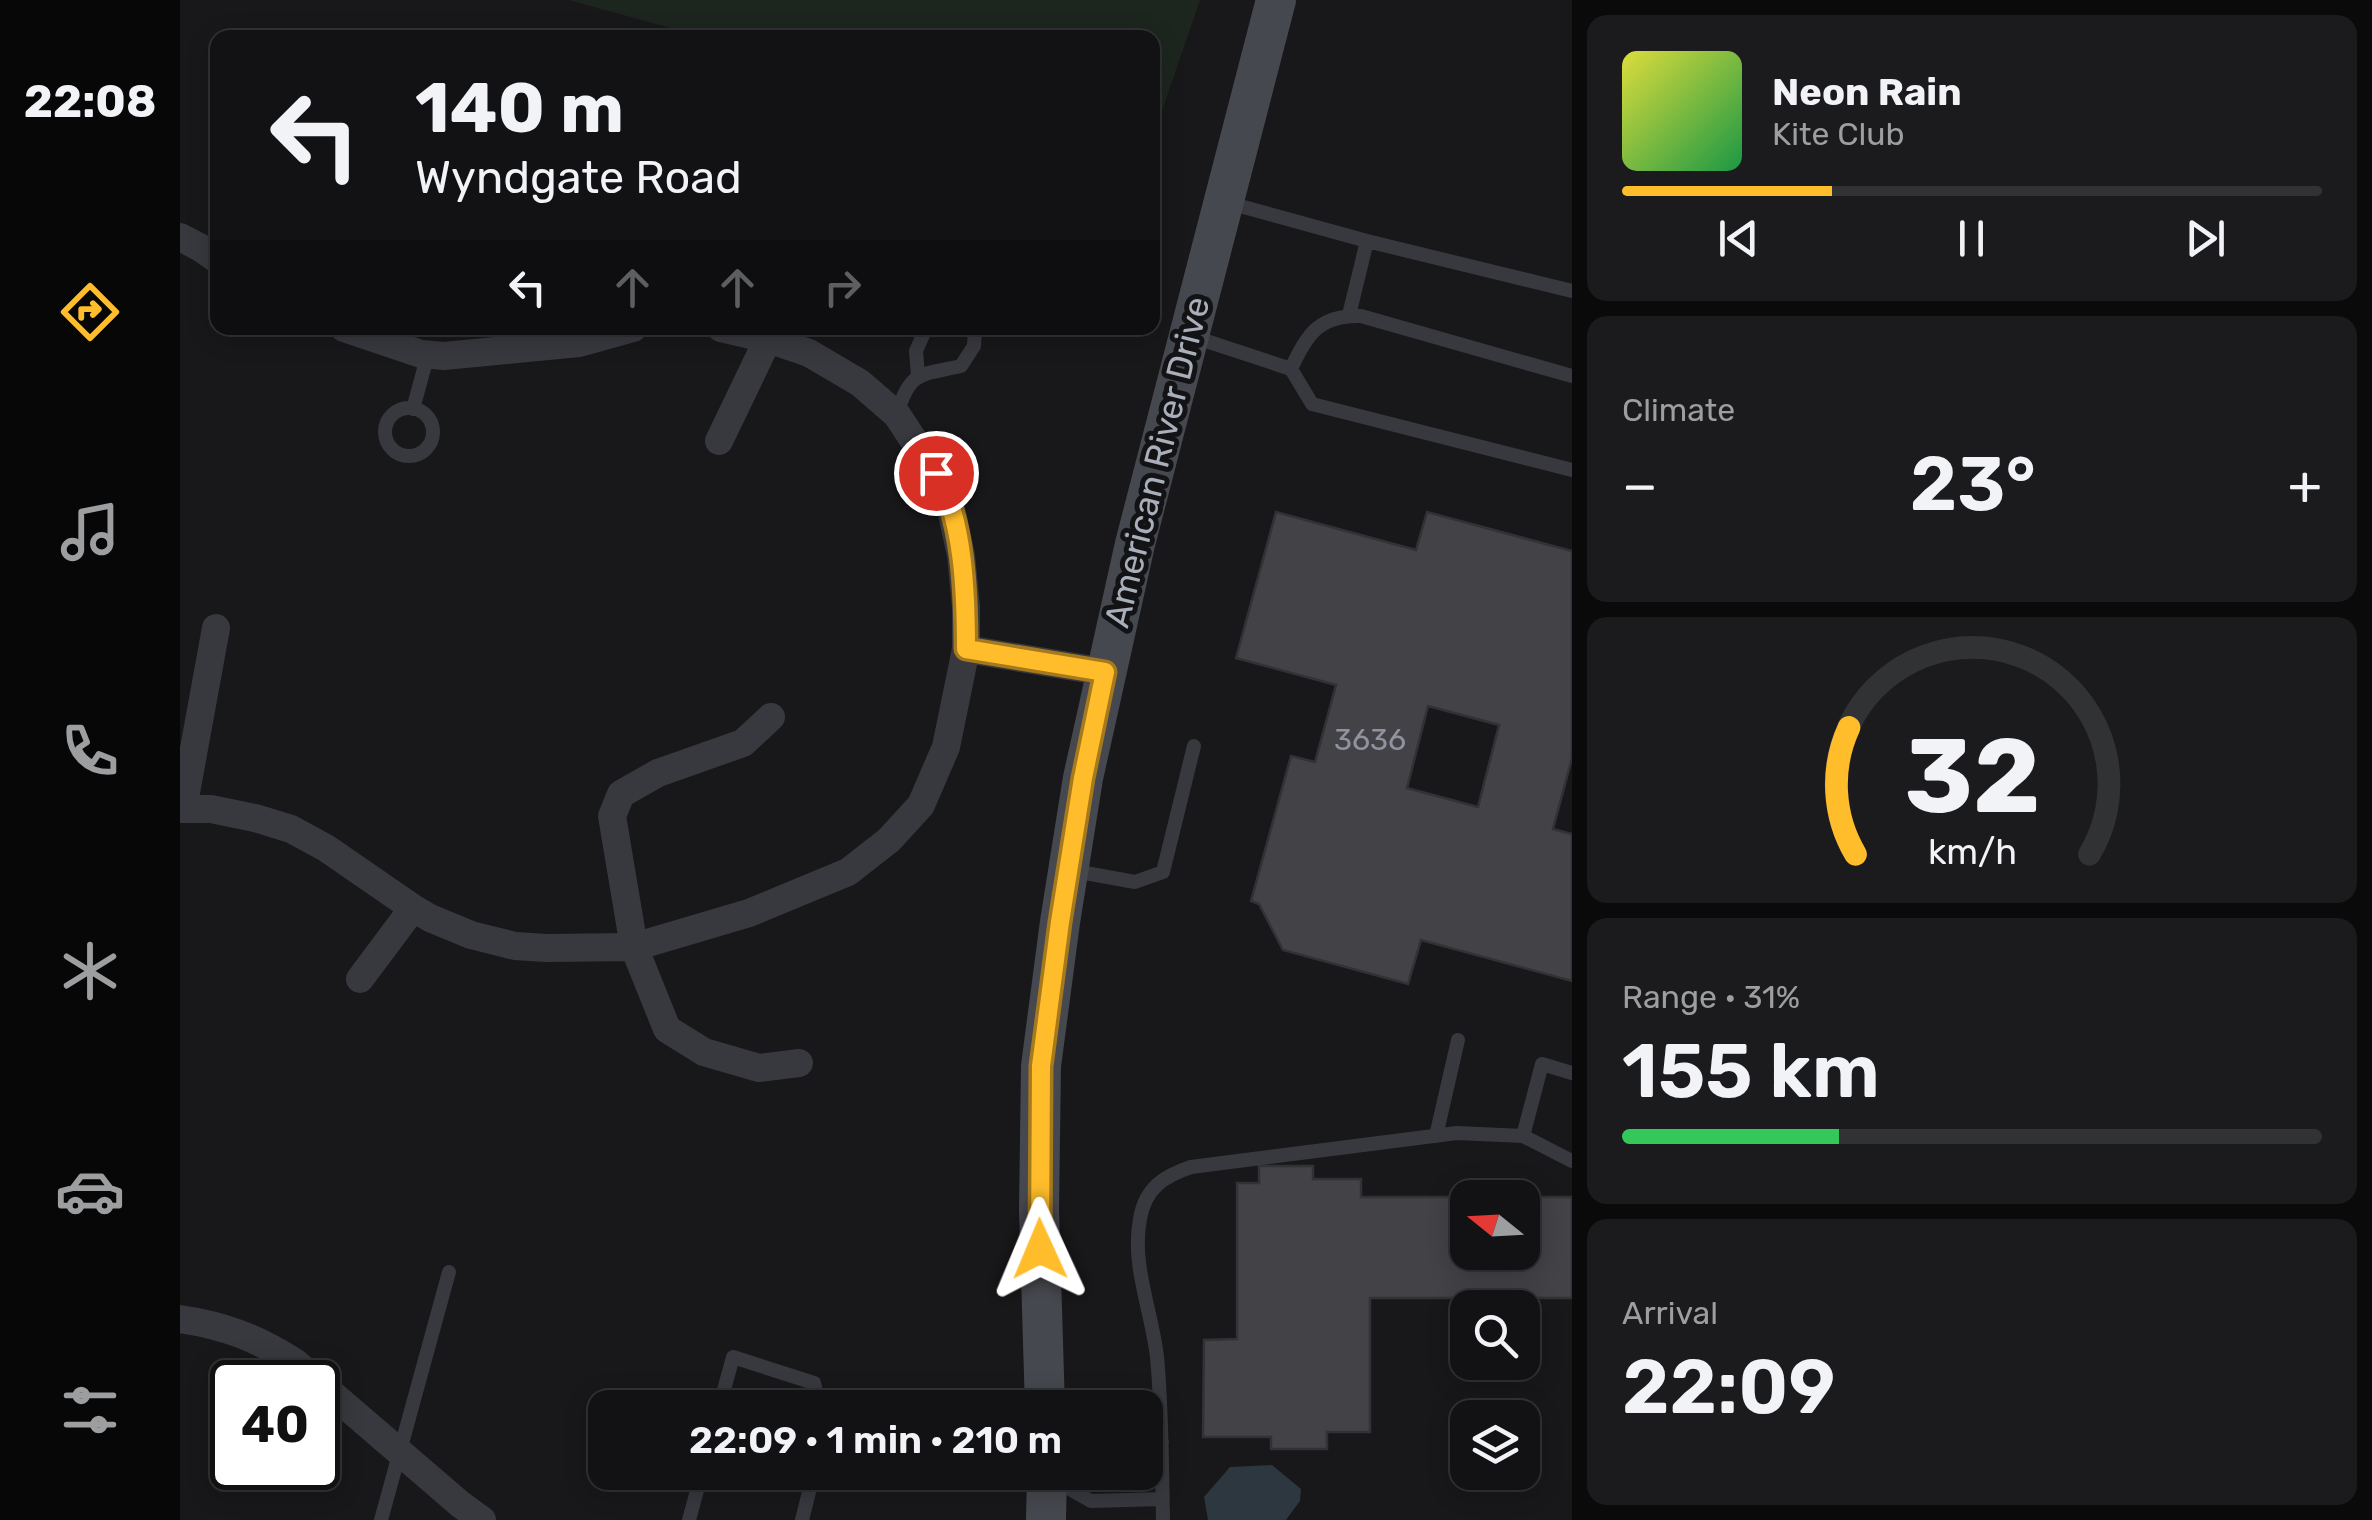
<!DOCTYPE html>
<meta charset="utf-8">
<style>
:root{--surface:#121214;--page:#1b1b1d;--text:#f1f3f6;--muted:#9c9ea0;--line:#313234;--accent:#ffbc2b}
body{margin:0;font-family:Rubik,sans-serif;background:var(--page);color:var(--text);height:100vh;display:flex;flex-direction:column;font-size:38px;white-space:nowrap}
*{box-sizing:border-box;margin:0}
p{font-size:32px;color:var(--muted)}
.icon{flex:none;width:55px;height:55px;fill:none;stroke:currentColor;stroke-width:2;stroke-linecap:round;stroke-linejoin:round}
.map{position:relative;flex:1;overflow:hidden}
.sheet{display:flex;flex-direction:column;gap:15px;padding:15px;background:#0a0a0b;width:800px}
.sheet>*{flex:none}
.top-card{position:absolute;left:30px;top:30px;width:950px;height:305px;border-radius:20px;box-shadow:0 5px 25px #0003,0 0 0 2px var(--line);background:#121214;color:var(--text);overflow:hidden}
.needle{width:65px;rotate:288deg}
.tools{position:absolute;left:1270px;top:1180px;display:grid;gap:20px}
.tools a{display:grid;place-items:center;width:90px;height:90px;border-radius:20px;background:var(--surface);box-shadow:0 5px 25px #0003,0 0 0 2px var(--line);font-size:50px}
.speed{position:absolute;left:30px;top:1360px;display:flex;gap:20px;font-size:50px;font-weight:700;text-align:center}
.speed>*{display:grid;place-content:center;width:130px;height:130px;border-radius:50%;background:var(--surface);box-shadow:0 5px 25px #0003,0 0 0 2px var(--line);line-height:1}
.speed .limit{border:5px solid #111;border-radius:15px;background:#fff;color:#111}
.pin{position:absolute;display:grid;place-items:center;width:85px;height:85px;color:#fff;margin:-42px;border:5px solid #fff;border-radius:50%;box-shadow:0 2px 10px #0007}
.me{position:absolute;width:110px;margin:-55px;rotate:359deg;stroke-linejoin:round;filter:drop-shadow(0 0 8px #0008)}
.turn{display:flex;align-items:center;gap:35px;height:210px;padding:0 40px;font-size:45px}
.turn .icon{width:130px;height:130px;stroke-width:2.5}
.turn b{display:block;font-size:70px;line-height:85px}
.lanes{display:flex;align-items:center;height:95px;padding:0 40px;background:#0003;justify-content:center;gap:50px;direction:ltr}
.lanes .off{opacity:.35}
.big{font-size:75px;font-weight:600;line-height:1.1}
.sheet .tile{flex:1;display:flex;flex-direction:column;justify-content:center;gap:15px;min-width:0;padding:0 35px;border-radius:20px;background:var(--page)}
.sheet .dial{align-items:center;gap:0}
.dial svg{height:260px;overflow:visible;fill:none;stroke:var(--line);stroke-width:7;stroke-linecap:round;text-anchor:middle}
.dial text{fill:var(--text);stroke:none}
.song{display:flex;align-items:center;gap:30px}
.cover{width:120px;height:120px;border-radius:15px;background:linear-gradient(135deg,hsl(60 70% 55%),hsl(140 70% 35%))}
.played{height:10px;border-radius:5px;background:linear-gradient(90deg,var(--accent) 30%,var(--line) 30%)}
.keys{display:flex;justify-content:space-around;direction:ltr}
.heat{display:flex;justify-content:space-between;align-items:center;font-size:55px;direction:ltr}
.charge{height:15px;border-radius:8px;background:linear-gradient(90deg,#34c759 31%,var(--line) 0)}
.trip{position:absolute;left:408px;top:1390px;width:575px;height:100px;border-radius:20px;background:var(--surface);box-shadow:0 5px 25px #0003,0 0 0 2px var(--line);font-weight:600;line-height:100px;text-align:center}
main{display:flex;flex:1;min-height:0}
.dock{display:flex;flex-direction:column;width:180px;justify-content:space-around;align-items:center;background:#070708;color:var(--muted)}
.dock .icon{width:70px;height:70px}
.dock .selected{color:var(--accent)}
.dock b{font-size:45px;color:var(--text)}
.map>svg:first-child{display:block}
</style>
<main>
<nav class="dock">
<b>22:08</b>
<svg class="icon selected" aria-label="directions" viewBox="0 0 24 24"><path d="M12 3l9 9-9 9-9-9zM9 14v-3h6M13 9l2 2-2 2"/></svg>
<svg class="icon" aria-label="music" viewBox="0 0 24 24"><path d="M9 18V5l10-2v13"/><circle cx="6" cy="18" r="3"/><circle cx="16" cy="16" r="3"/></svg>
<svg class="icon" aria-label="phone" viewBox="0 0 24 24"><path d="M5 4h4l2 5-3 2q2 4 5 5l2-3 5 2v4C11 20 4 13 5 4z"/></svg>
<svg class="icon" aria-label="climate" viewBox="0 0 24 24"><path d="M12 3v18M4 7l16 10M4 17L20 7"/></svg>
<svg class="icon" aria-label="car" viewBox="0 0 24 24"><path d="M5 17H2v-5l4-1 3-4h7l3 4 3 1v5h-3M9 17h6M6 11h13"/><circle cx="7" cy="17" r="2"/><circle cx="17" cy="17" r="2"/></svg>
<svg class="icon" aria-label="filters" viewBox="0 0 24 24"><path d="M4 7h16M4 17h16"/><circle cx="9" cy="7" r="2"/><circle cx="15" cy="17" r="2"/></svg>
</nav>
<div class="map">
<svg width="1392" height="1520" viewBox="0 0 1392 1520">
<rect width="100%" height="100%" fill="#18181a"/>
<path fill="#1d261e" d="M389,0H1020L973,137L972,38L523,37Z"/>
<path fill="#2c373f" d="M1092,1465L1121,1489L1120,1501L1106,1520H1028L1024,1497L1050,1467Z"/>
<path fill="#424247" stroke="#323136" stroke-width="2.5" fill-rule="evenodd" d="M1096,512L1236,550L1247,512L1392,551V758L1373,829L1392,834V981L1241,940L1228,984L1103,950L1079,904L1071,901L1111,756L1135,762L1156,685L1056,658ZM1248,706L1319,725L1298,807L1227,788Z
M1079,1166H1133V1179H1181V1197H1392V1298H1190V1432H1147V1449H1091V1437H1023L1024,1340L1057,1339V1183H1079ZM1288,1198H1342V1252H1288Z"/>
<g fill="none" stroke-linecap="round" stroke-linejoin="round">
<path stroke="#38393f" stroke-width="14" d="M1049,203L1187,241L1392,291
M1169,315L1187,241
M1014,337L1111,369C1127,333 1140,315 1181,316L1392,376
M1111,369L1132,404L1392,470
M738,375L736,351L746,328
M205 432a24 24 0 1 1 48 0a24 24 0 1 1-48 0Z
M233,409L248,354
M717,414C730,370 741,375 781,366L794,346L795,330L793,328
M889,870L955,882L983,872L1014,746
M1256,1136L1278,1040
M1343,1136L1362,1064L1392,1073
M539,1408L553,1357L634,1383L640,1408
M965,1442H982
M874,1480L911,1501L982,1499
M201,1520L269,1272
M509,1520L522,1472
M622,1520L634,1472
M983,1520C982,1466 982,1411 977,1357C972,1312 951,1264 960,1219C965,1188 984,1176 1011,1167L1277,1133L1343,1136L1392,1161"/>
<path stroke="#38393f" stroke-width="28" d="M0,237L21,248L38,260
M164,328L241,354L264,356L399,343L453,328
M539,441L588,339
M786,649L925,672
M591,717L563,743L478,773L441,794L432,816L454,947L487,1029L524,1052L579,1068L619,1063
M0,809H31L75,818L111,829L146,848L233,908L250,918L291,935L335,946L366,948L454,947L569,913L668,872L709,840L741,805L766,747L786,649V607L781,555L767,491L717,415L680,383L629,353L588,339L541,328
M3,809L36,628
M180,979L233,908
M0,1319C44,1325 79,1339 116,1363L280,1504L302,1520"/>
<path stroke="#46484f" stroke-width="40" d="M865,1408L859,1210L861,1066L880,922L903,778L955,544L1096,0
M866,1520L867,1472"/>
</g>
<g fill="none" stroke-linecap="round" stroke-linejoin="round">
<defs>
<path id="route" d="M756,473C784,518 786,596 786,649L925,672L903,778L880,922L861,1066L860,1249"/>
</defs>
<use href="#route" stroke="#a67a1c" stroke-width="25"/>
<use href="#route" stroke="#ffbc2b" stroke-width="18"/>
</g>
<g text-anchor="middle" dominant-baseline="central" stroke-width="10" stroke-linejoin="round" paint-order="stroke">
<g font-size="30" fill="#8f939e">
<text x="1190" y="740">3636</text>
</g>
<g font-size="35" fill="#a9aebb" stroke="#131315">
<text transform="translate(977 462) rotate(-76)">American River Drive</text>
</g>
</g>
</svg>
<div class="tools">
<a><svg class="needle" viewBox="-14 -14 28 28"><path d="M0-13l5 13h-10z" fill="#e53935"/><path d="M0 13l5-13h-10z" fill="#9c9ea0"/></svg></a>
<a><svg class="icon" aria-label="search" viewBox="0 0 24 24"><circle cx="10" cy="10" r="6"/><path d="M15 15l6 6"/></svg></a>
<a><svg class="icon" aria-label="layers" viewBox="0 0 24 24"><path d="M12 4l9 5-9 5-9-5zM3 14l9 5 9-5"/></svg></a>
</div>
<div class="speed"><div class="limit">40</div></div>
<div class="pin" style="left:756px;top:473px;background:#d93025"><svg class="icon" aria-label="arrive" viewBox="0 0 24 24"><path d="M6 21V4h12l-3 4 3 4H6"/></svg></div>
<svg class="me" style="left:860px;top:1249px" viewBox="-20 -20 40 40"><path d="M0-17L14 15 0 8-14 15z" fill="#ffbc2b" stroke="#fff" stroke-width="4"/></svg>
<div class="trip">22:09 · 1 min · 210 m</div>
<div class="top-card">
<div class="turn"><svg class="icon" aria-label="left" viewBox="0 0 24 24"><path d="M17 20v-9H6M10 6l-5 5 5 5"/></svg><div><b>140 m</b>Wyndgate Road</div></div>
<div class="lanes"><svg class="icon" aria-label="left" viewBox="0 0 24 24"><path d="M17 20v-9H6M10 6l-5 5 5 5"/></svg><svg class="icon off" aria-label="ahead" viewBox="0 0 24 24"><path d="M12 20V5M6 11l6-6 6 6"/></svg><svg class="icon off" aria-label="ahead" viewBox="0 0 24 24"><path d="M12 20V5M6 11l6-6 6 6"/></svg><svg class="icon off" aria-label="right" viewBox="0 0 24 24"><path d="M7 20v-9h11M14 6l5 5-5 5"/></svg></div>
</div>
</div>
<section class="sheet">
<div class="tile">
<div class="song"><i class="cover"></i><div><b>Neon Rain</b><p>Kite Club</p></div></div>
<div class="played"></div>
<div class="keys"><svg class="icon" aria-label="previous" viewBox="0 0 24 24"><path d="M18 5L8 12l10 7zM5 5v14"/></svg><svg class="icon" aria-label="pause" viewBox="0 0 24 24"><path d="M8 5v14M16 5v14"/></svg><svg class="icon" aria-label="next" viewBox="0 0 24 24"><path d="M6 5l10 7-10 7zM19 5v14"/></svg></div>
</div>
<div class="tile"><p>Climate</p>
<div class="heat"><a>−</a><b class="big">23°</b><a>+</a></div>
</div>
<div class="tile dial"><svg viewBox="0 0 100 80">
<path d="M14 69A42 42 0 1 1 86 69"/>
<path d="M14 69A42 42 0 0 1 12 30" stroke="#ffbc2b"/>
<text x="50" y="56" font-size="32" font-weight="700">32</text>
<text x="50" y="72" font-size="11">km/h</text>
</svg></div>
<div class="tile"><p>Range · 31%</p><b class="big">155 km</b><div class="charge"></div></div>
<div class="tile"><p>Arrival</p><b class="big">22:09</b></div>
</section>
</main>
